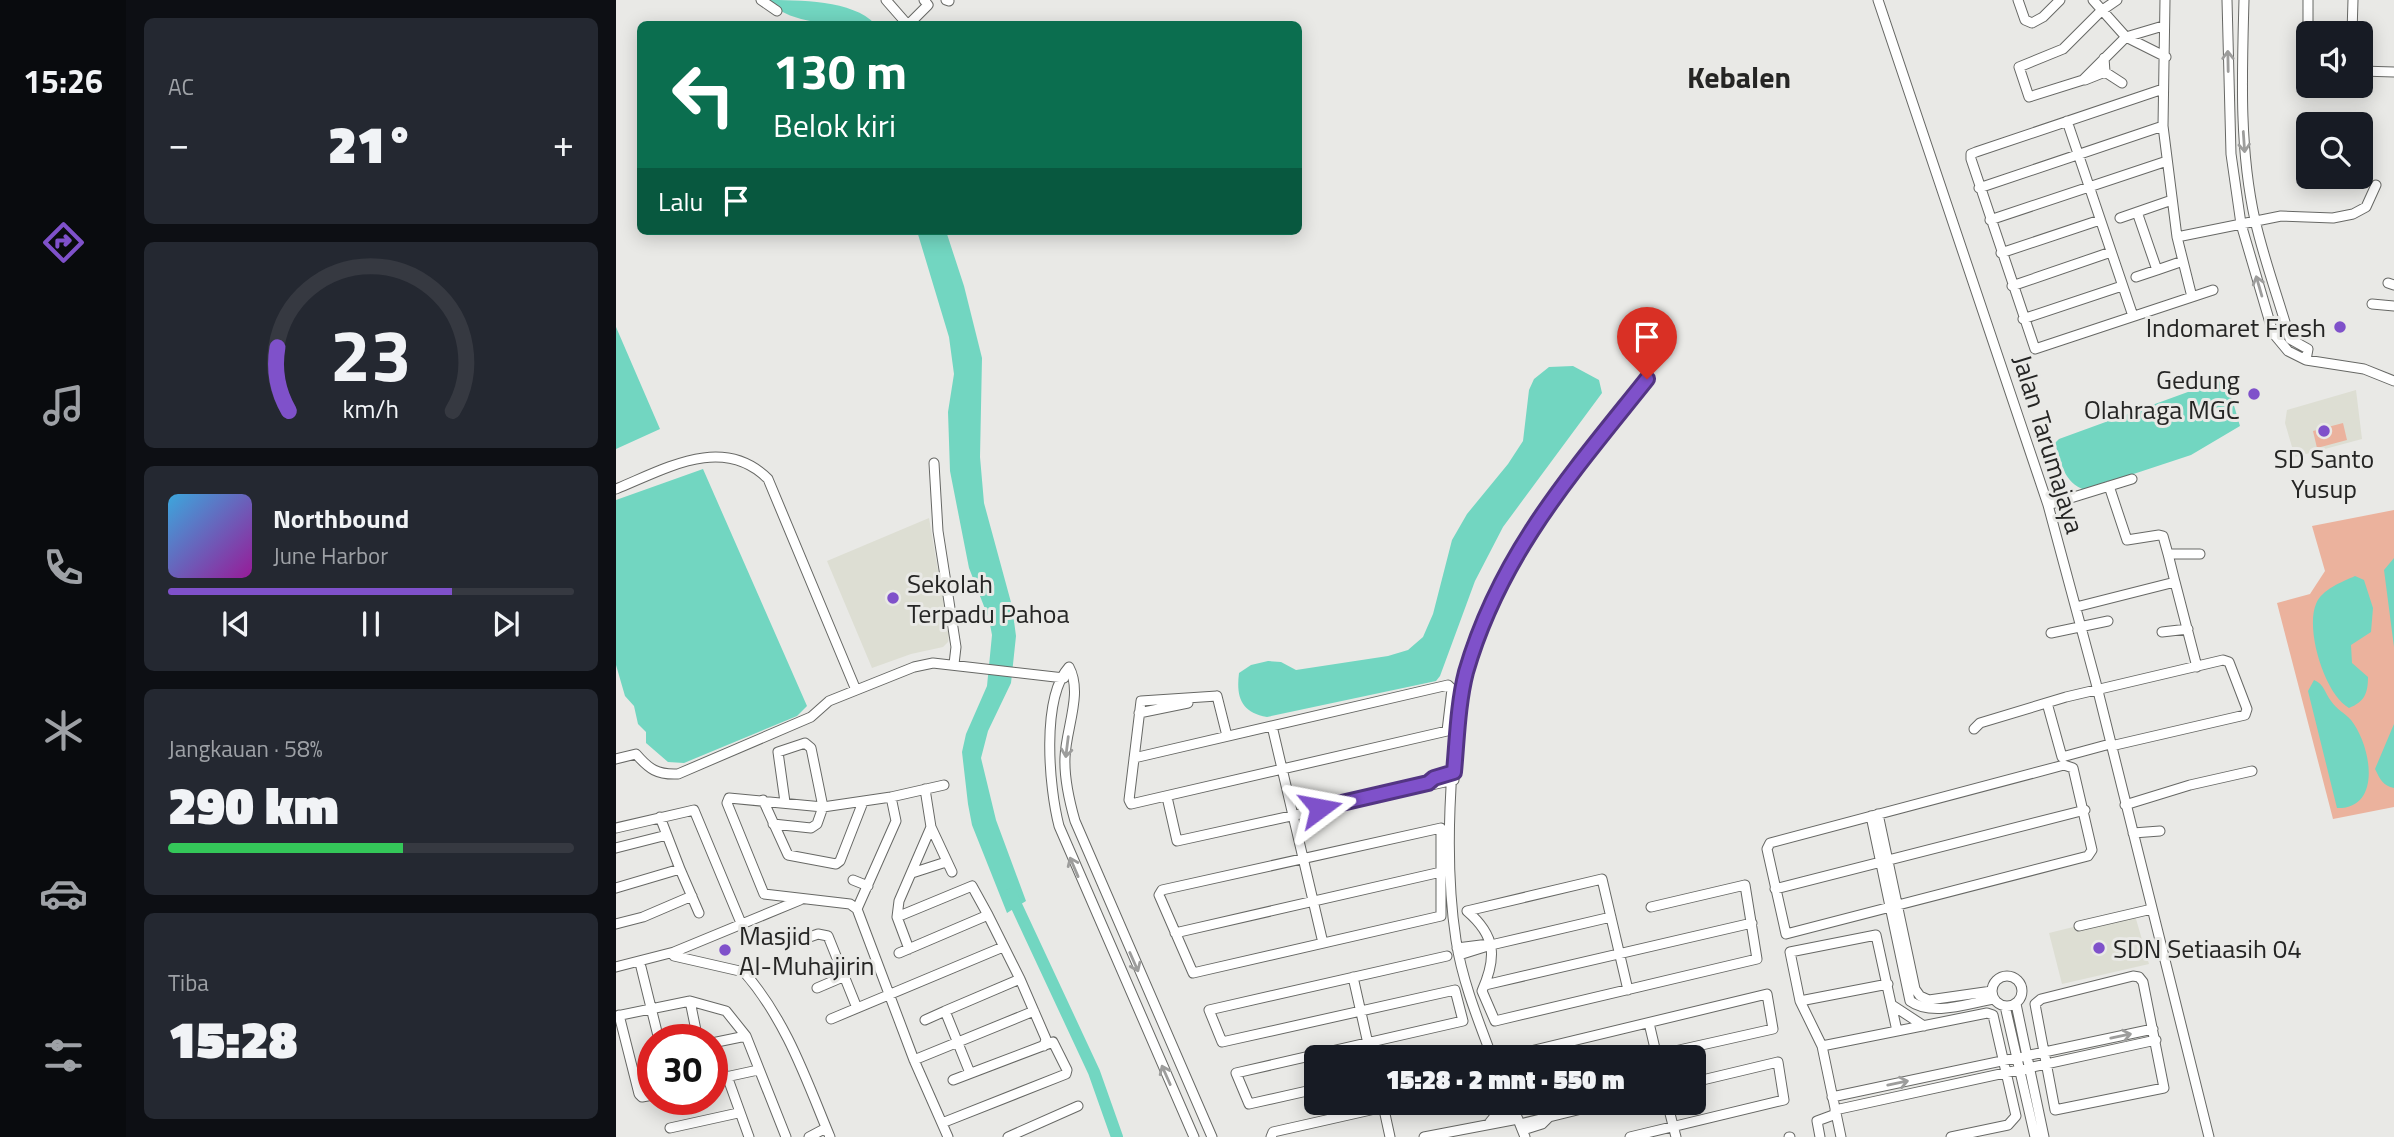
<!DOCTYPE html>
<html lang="id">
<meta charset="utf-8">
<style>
:root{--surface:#171b24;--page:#242831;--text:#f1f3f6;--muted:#9ea1a6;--line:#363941;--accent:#7f51ca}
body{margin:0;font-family:"Titillium Web",sans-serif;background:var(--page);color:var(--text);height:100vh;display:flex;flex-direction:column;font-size:26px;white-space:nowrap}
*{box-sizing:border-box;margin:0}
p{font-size:23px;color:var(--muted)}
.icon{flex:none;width:38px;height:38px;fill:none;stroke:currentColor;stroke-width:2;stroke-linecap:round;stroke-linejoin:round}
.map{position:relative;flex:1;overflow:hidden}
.drawer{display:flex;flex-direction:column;gap:18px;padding:18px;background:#0d0f14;width:490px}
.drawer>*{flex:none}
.guide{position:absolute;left:21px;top:21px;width:665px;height:214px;border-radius:10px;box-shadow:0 4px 18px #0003;background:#0b6e4f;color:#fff;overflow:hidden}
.tools{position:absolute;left:1680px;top:21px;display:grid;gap:14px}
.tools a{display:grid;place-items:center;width:77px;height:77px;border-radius:10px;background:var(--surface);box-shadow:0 4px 18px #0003;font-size:35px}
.speed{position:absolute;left:21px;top:1024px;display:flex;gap:14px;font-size:35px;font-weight:700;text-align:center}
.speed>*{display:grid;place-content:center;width:91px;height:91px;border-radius:50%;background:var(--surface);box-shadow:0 4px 18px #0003;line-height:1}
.speed .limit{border:10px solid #d22;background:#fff;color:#111}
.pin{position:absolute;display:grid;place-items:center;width:60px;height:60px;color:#fff;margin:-72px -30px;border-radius:50% 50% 50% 0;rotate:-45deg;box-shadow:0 0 7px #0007}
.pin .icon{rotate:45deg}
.me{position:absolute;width:77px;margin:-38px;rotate:77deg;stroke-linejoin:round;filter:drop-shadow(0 0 5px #0008)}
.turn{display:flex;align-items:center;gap:24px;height:147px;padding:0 21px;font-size:32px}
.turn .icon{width:91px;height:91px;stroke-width:2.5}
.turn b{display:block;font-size:49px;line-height:60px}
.then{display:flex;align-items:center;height:66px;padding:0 21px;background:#0003;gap:14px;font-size:26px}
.big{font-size:52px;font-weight:800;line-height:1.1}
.drawer .tile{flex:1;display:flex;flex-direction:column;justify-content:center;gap:10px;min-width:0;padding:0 24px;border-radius:10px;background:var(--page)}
.drawer .dial{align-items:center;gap:0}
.dial svg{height:182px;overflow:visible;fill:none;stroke:var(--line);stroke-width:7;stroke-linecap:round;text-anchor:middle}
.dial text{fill:var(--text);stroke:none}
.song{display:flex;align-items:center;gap:21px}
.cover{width:84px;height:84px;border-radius:10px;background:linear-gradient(135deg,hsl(200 70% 55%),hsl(300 70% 35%))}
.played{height:7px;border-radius:4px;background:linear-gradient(90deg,var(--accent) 70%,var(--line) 70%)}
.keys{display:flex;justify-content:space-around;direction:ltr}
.heat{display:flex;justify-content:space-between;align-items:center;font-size:38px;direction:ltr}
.charge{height:10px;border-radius:5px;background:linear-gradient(90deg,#34c759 58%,var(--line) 0)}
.trip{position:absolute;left:688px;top:1045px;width:402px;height:70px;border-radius:10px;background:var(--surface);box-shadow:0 4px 18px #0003;font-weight:800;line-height:70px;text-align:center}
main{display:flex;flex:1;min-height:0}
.menu{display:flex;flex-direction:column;width:126px;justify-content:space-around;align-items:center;background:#090b0e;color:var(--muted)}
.menu .icon{width:49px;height:49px}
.menu .current{color:var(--accent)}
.menu b{font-size:32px;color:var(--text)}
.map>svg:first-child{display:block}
</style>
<main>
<nav class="menu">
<b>15:26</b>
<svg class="icon current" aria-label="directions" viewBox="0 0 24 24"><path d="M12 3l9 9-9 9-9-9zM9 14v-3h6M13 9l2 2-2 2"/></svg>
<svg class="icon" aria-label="music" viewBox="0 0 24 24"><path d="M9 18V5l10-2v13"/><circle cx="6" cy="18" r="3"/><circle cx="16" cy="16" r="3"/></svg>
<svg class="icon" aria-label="phone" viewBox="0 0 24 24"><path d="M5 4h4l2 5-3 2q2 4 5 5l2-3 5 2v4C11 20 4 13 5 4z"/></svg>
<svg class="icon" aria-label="climate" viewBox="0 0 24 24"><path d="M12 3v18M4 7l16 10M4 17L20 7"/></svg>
<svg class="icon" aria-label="car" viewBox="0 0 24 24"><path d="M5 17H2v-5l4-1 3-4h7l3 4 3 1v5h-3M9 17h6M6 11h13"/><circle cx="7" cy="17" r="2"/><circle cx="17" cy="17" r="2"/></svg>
<svg class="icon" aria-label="filters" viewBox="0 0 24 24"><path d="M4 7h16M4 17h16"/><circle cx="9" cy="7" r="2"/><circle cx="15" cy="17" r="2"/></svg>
</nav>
<section class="drawer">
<div class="tile"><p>AC</p>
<div class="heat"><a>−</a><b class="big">21°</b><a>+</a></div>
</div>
<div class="tile dial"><svg viewBox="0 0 100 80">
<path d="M14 69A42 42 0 1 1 86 69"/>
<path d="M14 69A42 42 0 0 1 9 41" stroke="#7f51ca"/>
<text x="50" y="56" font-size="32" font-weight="700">23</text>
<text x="50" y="72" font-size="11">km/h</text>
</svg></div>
<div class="tile">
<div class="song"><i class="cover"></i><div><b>Northbound</b><p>June Harbor</p></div></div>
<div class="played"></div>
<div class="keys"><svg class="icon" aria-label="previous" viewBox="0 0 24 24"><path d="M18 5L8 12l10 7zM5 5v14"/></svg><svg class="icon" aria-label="pause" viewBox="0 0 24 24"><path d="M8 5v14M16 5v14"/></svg><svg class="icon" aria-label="next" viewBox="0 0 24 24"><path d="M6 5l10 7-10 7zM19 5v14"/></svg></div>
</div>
<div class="tile"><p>Jangkauan · 58%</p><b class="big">290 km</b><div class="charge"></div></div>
<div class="tile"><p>Tiba</p><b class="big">15:28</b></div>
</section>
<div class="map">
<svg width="1778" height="1137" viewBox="0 0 1778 1137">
<rect width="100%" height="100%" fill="#e9e9e6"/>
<path fill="#ddded3" d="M1740,390L1746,439L1679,457L1669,423L1671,410Z
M313,518L333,635L332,642L327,647L295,654L256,668L211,561Z
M1518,912L1533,964L1446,984L1433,933Z"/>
<path fill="#ebb29d" d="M1727,423L1731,440L1701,448L1697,431Z
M1778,510V807L1717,819L1661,603L1694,594L1709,571L1696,526Z"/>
<path fill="#72d6c1" d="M149,0C183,0 237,0 259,24C221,24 179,27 149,0Z
M301,231H330L348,286L366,358L364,457L368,503L396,606L400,636L395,683L372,731L365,758L380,820L410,901L391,913L356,825L352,804L346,752L350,734L371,686L376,635L373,619L353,568L334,471L332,412L338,374L333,337Z
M0,327L44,429L0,449Z
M957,366L983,380L986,393L887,527L859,581L824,676L820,681L651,717C625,712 620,697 623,673L635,665L652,661L665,662L680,670L772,656L792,650L807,637L817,614L836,540L851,514L892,464L907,441L913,390L918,379L933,367Z
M1602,381L1612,385L1624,426L1575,455L1469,490C1448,483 1445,463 1439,443L1443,439Z
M87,469L191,706L181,716L68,763L52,762L30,743V732L22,724L18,706L9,696L0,665V500Z
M1778,558V647L1768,570Z
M1739,576L1748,580L1757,608L1755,632L1735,645L1736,663L1752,677C1752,694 1748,702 1733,708C1709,695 1689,630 1700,604C1706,589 1726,582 1739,576Z
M1698,680C1708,684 1709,693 1715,701C1720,709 1729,713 1735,720C1755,745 1767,809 1721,808L1692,691Z
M1778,724V788C1767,786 1764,779 1759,769Z"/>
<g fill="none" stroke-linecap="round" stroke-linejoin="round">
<path stroke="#72d6c1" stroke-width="12" d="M395,894L478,1072L501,1137"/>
<defs>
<path id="minor" d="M145,0L161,11
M270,0L291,24
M330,0L333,1
M1262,0L1432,505L1480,683L1593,1137
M1402,0L1409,20L1416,23L1427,17L1444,0
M1477,0L1510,37L1550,57
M1501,0L1485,11L1447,49L1403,67L1413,97L1467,80L1510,37L1547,26
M1549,0L1547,126L1561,237L1576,297
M1611,0L1615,154L1625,224L1657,333L1672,351L1690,360L1748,369L1778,381
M1628,0C1626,73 1623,148 1639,220C1648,260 1663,300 1674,339L1692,349L1690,360
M1692,0V69
M293,24L312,5L308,0
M1736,33L1737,0
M1745,71L1778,72
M1489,72L1506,83
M1469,80L1489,72L1488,58
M1690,88L1691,69
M1547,89L1360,152L1355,154V159L1419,349L1597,290
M1451,121L1517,316
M1363,188L1547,126
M1504,218L1556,200
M1374,220L1551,161
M1561,237L1665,216L1717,218L1737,214L1750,207L1760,185
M1385,253L1484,220
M1541,270L1567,261
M1520,277L1541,270L1521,212
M1772,283L1778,285
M1396,286L1495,252
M1756,304L1778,306
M1407,319L1506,286
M318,463L322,531L340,647L338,664
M1493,486L1511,540L1543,535L1547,536L1552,554H1584
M0,489C49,469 107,434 152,479L240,690
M1432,505L1516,479
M1552,554L1559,582
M1460,607L1559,582L1581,667
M1546,632L1572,629
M1435,633L1492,621
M601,696L611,736
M1431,703L1446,757L1494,744
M523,713L572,703
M656,726L707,943
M1358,729L1364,723L1450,697L1607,660L1613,662L1631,709L1629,715L1495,746
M518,758L832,685L836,689L831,731L515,804L513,800L525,701L601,696
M0,759L20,754C33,769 41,775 62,774L195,717L213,701L298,667L317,663L448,678
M1448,765L1457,768L1476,850L1472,856L1170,934L1151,849L1154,843Z
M812,783L818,778L838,772
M328,785L275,797L207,807L113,798L111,803L148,894L234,904L241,909L298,1060L332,1137
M309,789L315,827L336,872
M551,797L561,841L838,780
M147,800L172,855L220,864L224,861L247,802
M1509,805L1574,785L1636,771
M1262,814L1299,989L1304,996L1313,1000L1376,991
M1255,816L1294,1001C1316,1017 1353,1003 1378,999
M157,824L195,828L201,824L207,807L195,748L189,743L162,752L169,802
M0,828L78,810L125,923
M825,828V916L577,973L543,895L546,890Z
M1517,833L1544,831
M0,848L51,835
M64,869L83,913
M296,873L330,862
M237,880L252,886
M0,888L64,869L44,817
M1159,889L1469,810
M241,909L280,821L275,797
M851,911C880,936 881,957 866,991L879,1021L1141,959L1129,885L1035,907
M851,911L986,879L1012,990
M281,917L293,949
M0,924L27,917L76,896
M1463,926L1536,909
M559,933L825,872
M188,939L202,934L212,936L241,1008
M841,948L873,944
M283,953L372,915L356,886L281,917L283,901L315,827
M843,955L875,945L995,917
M58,956L128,972C170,1020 190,1079 214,1137
M0,967L58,952L184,900
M25,967L43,1040
M1517,976L1523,977L1527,982L1548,1088L1439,1110L1419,1004L1425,999Z
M1376 991a15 15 0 1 1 30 0a15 15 0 1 1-30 0Z
M737,977L755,1057
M404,979L430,1039L428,1046
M869,985L1136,923
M201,988L229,976
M74,1001L82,1040
M1184,1001L1272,984
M1400,1004L1428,1137
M1276,1005L1308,1026
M1389,1006L1419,1137
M3,1015L23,1094L26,1097L37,1095
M0,1016L74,1001L110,1011L130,1036L170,1137
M215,1019L387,947
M309,1020L329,1011
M1033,1023L1041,1057
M96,1043L130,1036
M1206,1046L1371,1013L1377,1015L1400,1116L1392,1125L1335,1137
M840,1057L863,1052L865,1057
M876,1057C862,1020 846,980 840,940C828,862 833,754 849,676C857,639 875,600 892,567C929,498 983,440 1031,379
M890,1057L1151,994L1157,1029L1032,1057
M298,1060L418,1011
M354,1073L329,1011L404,979L372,915
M111,1076L133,1137
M96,1080L142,1070
M700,1089L633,1104L620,1073L847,1021L839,990L606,1042L593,1010L831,956
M1216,1097L1537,1029
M895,1102L909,1137
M1051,1102L1060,1137
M767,1105L774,1137
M1219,1110L1540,1040
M874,1122L879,1116L899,1112
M326,1123L450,1074L451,1070L437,1042L337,1080
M904,1124L994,1102
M54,1128L122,1113
M907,1130L926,1124L933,1117
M193,1137L210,1128
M392,1137L462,1106
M578,1137L443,826C433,787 425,698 453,667C467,693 450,728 449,757C448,779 453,800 459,821L596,1137
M655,1137L657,1132L790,1102
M808,1137L902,1119
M1014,1137L1168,1100L1162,1062L1078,1082
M1173,1137H1174
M1204,1137L1201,1121L1220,1114
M1225,1137L1206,1046L1184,1001L1174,952L1260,935L1281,1031"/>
</defs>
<use href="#minor" stroke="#676865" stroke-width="11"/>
<use href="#minor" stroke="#fff" stroke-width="9"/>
</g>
<defs><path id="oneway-shaft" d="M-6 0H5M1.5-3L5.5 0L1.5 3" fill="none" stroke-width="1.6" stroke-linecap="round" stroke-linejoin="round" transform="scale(1.75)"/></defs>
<g stroke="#9d9d9c">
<use href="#oneway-shaft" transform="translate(1612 61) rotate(-91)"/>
<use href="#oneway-shaft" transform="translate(1628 142) rotate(86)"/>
<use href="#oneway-shaft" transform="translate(1643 286) rotate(-106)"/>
<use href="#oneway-shaft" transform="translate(451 747) rotate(97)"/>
<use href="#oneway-shaft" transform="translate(458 867) rotate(-113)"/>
<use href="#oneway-shaft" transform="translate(518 962) rotate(66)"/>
<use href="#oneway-shaft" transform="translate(1505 1036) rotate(-12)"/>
<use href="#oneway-shaft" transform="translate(550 1075) rotate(-114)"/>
<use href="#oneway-shaft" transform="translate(1282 1083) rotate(-12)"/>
</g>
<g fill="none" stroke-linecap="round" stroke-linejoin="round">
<defs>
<path id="route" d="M704,808L812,783L818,778L838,772C841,739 842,703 850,672C884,554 956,473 1031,379"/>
</defs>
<use href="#route" stroke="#533583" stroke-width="18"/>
<use href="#route" stroke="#7f51ca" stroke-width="12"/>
</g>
<g fill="#7f51ca" stroke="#e9e9e6" stroke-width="2.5">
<circle cx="1724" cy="327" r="7"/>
<circle cx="1638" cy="394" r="7"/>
<circle cx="1708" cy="431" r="7"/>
<circle cx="277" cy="598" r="7"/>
<circle cx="1483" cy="948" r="7"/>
<circle cx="109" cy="950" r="7"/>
</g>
<g text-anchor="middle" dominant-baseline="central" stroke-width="6" stroke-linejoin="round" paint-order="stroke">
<g font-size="26" fill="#252524" stroke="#e9e9e6" text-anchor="start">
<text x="1710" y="327" text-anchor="end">Indomaret Fresh</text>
<text x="1624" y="379" text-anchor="end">Gedung<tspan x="1624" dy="30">Olahraga MGC</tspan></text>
<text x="1708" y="458" text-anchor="middle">SD Santo<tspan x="1708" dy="30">Yusup</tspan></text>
<text x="291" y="583">Sekolah<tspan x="291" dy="30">Terpadu Pahoa</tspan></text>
<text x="123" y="935">Masjid<tspan x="123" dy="30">Al-Muhajirin</tspan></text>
<text x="1497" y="948">SDN Setiaasih 04</text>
</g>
<g font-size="26" fill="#252524" stroke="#e9e9e6">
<text transform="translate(1433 444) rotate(73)">Jalan Tarumajaya</text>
</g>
<g font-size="30" font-weight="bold" fill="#252524" stroke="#e9e9e6">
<text x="1123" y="77">Kebalen</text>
</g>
</g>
</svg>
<div class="tools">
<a><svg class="icon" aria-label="sound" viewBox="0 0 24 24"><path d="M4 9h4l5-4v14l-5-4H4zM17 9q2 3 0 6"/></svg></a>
<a><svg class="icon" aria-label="search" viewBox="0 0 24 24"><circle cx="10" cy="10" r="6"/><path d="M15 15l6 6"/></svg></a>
</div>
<div class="speed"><div class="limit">30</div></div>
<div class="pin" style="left:1031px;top:379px;background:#d93025"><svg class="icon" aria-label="arrive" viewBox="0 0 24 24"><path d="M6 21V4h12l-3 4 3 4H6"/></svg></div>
<svg class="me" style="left:704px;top:808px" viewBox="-20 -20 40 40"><path d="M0-17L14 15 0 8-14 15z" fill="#7f51ca" stroke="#fff" stroke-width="4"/></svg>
<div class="trip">15:28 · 2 mnt · 550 m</div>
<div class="guide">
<div class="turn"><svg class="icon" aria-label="left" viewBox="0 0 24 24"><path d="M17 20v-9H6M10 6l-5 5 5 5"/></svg><div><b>130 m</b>Belok kiri</div></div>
<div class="then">Lalu<svg class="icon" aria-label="arrive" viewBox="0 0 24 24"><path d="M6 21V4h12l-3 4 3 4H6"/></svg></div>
</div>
</div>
</main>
